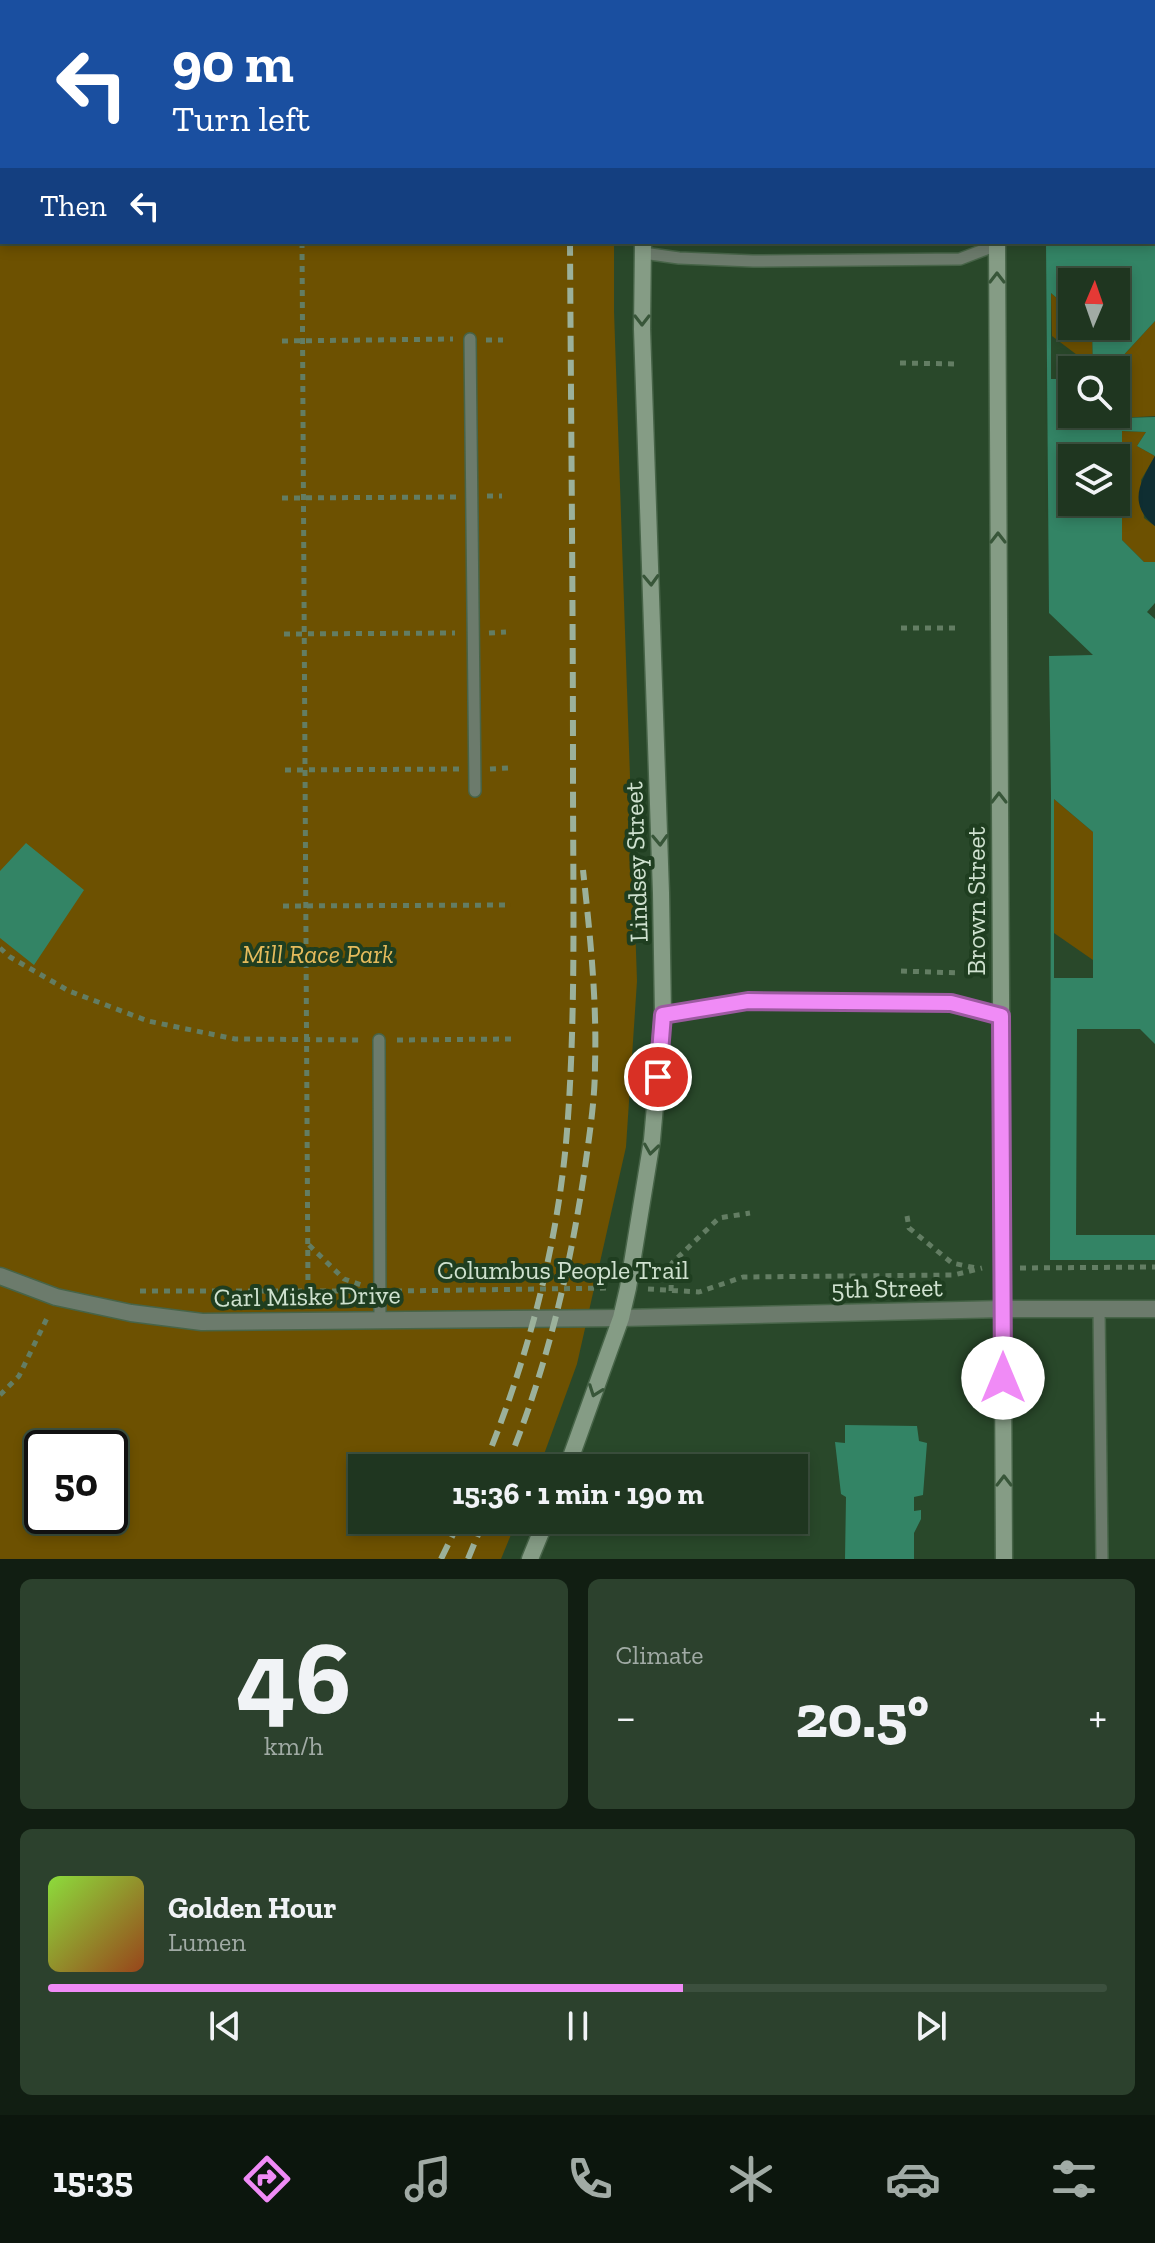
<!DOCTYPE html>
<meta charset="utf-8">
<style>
:root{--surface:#1f3620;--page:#2c412d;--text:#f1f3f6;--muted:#a1aba5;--line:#3c503e;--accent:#f08bf6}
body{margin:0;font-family:"Zilla Slab",serif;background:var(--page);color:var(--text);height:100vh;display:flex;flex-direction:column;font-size:30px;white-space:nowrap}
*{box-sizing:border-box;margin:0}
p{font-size:26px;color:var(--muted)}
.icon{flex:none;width:44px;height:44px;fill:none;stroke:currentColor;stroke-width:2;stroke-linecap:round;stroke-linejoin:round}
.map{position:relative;height:1559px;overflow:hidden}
.side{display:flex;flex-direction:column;gap:20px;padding:20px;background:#111e12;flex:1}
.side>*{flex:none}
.hud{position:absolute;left:0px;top:0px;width:1156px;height:244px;box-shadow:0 4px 12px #0003,0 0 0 2px var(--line);background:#1a4fa0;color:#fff;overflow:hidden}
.needle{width:52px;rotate:2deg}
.buttons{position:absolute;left:1058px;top:268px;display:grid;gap:16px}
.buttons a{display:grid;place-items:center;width:72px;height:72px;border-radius:0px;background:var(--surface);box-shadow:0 4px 12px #0003,0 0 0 2px var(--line);font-size:40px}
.speed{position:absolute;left:24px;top:1430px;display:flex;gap:16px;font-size:40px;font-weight:700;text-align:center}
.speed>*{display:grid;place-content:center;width:104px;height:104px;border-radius:50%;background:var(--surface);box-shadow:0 4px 12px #0003,0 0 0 2px var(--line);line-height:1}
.speed .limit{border:4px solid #111;border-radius:12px;background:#fff;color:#111}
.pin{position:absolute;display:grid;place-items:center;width:68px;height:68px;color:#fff;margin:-34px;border:4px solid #fff;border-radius:50%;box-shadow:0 2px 8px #0007}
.me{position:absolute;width:88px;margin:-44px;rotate:0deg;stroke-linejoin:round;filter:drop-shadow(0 0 6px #0008)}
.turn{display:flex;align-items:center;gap:28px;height:168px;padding:0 40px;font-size:36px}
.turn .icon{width:104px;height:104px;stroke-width:2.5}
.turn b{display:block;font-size:56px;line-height:68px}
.then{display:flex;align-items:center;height:76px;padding:0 40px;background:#0003;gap:16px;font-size:30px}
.big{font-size:60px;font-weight:700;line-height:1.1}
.side .widget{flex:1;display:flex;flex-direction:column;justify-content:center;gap:12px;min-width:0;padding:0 28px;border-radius:12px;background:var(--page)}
.side .dial{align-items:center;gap:0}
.dial b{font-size:104px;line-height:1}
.song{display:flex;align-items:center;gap:24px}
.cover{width:96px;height:96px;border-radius:12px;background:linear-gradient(135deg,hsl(90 70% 55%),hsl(20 70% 35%))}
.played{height:8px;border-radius:4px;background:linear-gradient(90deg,var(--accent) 60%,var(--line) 60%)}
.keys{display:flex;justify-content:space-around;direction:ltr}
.heat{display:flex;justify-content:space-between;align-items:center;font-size:44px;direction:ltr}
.side .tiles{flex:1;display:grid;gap:20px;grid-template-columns:1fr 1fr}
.widget:last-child{grid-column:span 2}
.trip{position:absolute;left:348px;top:1454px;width:460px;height:80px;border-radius:0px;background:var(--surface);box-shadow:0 4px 12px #0003,0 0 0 2px var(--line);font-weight:700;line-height:80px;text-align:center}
.menu{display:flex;height:128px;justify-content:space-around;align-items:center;background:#0c160d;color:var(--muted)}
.menu .icon{width:56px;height:56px}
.menu .selected{color:var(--accent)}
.menu b{font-size:36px;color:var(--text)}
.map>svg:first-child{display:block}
</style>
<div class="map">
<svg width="1155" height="1559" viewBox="0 0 1155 1559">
<rect width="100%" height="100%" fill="#29482a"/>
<path fill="#6d5101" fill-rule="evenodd" d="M0,0H613V2H2V242H614V311L637,981L626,1147L577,1364L539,1468H362V1520H517L501,1559H0ZM42,1448H110V1516H42Z
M1051,293L1072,311V326H1089L1092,328L1093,367L1052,336Z
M1155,321V416L1121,418L1120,359Z
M1122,431L1146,432L1137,446L1155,456L1141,480L1144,518L1155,526V562H1144L1122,540Z
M1054,799L1093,832V960L1054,933Z"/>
<path fill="#0f2e32" d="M1155,456V526C1127,504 1140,482 1155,456Z"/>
<path fill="#338465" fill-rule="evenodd" d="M1046,242H1155V321L1120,359L1121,418L1155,417V456L1137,446L1146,432L1122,431V540L1144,562H1155V603L1147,612L1155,619V1044L1140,1029H1077L1076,1235H1155V1260H1050L1051,796L1049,656L1093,655L1049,613ZM1072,282H1116V326H1089L1092,328L1093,370H1116V414H1072V379H1051V293L1072,311ZM1072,458H1116V502H1072ZM1054,799L1093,832V978H1054Z
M26,843L84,890L34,965L0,938V871Z
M845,1425L917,1426L919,1441L927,1443L923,1495L914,1497V1511L921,1510V1519L914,1533V1559H845L846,1497L841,1494L835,1442L845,1443Z"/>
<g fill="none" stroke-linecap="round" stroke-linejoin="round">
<defs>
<path id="lane" d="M464,0V2
M643,253L679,258L753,261L960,259L997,245
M470,339L475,791
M663,1015L748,1001L951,1003L1001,1016
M379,1040L380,1320
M1099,1309L1102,1559"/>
<path id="street" d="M0,1276L56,1297L131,1313L202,1322L621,1318L1003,1309H1155"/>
<path id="secondary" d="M642,0V2
M998,2V0
M997,242L1004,1559
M567,1468L621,1318L628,1288L652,1140L663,1015L661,893L642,329L643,242
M530,1559L546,1520"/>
</defs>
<use href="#lane" stroke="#476448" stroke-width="14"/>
<use href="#street" stroke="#476448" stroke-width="19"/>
<use href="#secondary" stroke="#476448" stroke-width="19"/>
<path stroke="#637d63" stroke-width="5" stroke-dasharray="6 6" stroke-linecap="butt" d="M47,0V2
M303,0V2
M277,2V0
M0,69H2
M0,207H2
M302,242L308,1293
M486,340H503
M282,341L453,339
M900,363L960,364
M487,496H502
M282,498L457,497
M901,628H961
M489,633L506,632
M284,634L455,633
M490,769L508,768
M285,770L460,769
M283,906L511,905
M0,948L10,957L69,991L148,1021L235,1039L363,1040
M901,971L961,973
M397,1040L512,1039
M907,1216L909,1228L952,1263L976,1268
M309,1245L344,1279L364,1286
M1020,1268L1155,1267
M648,1289L699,1292L743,1277L954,1275L982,1268
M140,1291H362
M396,1291L610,1288
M671,1291L672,1263L719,1218L750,1213
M0,1395L19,1376L48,1316"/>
<use href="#lane" stroke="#6c7b6c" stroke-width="11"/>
<use href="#street" stroke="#6c7b6c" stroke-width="16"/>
<use href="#secondary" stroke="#859c85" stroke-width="16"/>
<path stroke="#9bb19b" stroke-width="6" stroke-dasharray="16 8" stroke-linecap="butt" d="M569,0V2
M483,1468C527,1362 558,1246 567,1131C576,1014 573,895 573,777C573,599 571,420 570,242
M506,1468C545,1374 569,1275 584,1174C589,1138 595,1101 595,1065C597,999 590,935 583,870
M441,1559L460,1520
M468,1559L484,1520"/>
</g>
<defs><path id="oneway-chevron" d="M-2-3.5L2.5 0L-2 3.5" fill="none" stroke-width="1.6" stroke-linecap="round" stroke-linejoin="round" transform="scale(2)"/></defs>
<g stroke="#385639">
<use href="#oneway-chevron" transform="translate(997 278) rotate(-90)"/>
<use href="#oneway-chevron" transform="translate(642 320) rotate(90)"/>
<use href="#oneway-chevron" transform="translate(998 538) rotate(-90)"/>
<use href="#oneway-chevron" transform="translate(651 580) rotate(88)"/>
<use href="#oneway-chevron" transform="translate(999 798) rotate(-90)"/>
<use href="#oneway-chevron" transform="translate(660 840) rotate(88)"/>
<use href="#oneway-chevron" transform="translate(651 1149) rotate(98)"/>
<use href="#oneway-chevron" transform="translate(595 1391) rotate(110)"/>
<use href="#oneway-chevron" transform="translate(1004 1481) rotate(-90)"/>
</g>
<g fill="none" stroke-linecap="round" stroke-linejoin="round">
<defs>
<path id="route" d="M658,1077L663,1015L748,1001L951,1003L1001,1016L1003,1378"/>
</defs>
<use href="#route" stroke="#9c5aa0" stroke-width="20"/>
<use href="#route" stroke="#f08bf6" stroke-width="14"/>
</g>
<g text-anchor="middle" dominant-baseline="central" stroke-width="8" stroke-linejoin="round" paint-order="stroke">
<g font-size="26" fill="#d0e2d0" stroke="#1f3e20">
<text transform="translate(636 862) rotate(-92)">Lindsey Street</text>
<text transform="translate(976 901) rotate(-90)">Brown Street</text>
<text x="563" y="1270">Columbus People Trail</text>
<text transform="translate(887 1288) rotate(-1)">5th Street</text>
<text transform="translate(307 1296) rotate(-1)">Carl Miske Drive</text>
</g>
<g font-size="26" font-style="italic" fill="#e5bb5c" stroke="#1f3e20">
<text x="318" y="954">Mill Race Park</text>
</g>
</g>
</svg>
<div class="buttons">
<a><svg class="needle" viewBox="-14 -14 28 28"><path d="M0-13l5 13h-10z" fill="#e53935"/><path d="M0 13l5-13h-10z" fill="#a1aba5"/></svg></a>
<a><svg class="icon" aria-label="search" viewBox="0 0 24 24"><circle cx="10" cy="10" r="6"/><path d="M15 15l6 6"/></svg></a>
<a><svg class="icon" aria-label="layers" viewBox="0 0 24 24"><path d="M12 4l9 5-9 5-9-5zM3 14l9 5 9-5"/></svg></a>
</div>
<div class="speed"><div class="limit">50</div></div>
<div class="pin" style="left:658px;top:1077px;background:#d93025"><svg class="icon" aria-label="arrive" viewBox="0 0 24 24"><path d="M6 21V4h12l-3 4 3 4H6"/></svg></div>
<svg class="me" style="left:1003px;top:1378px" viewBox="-20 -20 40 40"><circle r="19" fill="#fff"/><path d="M0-13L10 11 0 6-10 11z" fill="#f08bf6"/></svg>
<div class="trip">15:36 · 1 min · 190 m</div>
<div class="hud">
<div class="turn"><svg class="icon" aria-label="left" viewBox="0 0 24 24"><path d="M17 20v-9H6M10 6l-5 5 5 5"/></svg><div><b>90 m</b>Turn left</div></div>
<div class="then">Then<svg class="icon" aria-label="left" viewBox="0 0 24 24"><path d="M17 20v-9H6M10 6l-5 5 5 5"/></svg></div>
</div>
</div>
<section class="side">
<div class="tiles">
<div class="widget dial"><b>46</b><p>km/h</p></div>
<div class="widget"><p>Climate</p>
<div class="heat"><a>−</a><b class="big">20.5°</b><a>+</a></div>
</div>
<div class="widget">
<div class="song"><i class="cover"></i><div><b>Golden Hour</b><p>Lumen</p></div></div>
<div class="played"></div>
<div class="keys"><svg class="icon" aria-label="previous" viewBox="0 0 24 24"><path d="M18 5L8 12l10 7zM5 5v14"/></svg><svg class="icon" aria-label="pause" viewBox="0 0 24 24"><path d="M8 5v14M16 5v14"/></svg><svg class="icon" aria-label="next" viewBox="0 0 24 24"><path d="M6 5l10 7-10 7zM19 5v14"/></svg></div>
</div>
</div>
</section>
<nav class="menu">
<b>15:35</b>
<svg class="icon selected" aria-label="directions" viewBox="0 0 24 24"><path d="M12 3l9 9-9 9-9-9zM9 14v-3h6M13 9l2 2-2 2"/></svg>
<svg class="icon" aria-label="music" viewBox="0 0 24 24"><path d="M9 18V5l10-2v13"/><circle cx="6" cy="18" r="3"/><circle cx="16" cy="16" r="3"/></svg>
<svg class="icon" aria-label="phone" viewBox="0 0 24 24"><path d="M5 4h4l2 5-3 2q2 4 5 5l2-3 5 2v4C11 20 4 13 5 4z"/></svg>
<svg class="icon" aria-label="climate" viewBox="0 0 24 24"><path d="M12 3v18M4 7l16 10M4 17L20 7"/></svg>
<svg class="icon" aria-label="car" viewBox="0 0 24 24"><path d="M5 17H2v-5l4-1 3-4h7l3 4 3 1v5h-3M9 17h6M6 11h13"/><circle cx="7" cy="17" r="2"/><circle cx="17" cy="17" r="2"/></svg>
<svg class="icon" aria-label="filters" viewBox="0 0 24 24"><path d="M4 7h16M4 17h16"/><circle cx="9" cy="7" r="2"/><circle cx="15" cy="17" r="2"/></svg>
</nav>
